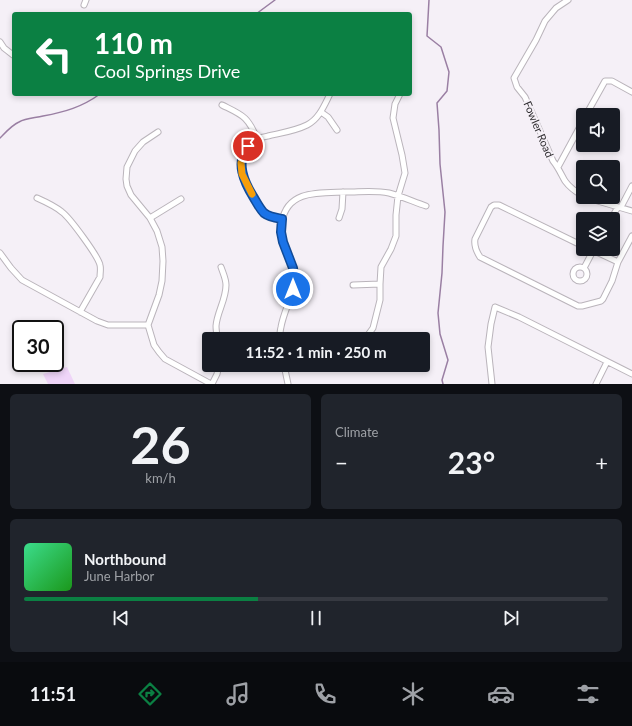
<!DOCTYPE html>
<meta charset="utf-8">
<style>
:root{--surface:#171b24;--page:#20242c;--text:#f1f3f6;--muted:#9ea1a6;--line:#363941;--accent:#0b8043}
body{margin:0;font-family:Lato,sans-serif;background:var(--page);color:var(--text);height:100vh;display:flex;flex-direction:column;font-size:15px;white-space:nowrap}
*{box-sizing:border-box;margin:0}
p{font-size:13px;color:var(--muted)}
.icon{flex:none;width:22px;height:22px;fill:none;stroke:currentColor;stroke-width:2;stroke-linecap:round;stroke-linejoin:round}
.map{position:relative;height:384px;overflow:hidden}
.details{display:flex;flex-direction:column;gap:10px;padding:10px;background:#0d0f14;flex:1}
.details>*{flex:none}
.guide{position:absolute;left:12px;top:12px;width:400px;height:84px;border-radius:4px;box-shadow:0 2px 6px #0003;background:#0b8043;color:#fff;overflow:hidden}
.buttons{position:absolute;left:576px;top:108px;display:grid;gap:8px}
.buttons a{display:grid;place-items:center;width:44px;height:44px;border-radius:4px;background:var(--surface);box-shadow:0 2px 6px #0003;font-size:20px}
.speed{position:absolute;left:12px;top:320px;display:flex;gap:8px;font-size:20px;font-weight:700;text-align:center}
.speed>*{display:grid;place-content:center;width:52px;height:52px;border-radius:50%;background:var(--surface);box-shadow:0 2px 6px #0003;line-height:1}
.speed .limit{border:2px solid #111;border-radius:6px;background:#fff;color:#111}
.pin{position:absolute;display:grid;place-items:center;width:34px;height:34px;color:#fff;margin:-17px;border:2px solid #fff;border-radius:50%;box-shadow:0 1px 4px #0007}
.me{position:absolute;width:44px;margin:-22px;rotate:0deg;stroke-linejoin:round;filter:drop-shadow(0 0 3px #0008)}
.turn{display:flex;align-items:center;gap:14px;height:84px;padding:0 16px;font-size:18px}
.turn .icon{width:52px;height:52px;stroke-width:2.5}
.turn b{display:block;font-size:28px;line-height:34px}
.big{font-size:30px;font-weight:700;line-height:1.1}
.details .card{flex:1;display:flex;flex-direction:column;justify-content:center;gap:6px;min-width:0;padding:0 14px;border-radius:6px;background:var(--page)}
.details .dial{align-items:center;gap:0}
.dial b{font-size:52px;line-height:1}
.song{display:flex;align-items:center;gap:12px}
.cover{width:48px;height:48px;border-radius:6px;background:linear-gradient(135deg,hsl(150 70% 55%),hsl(120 70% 35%))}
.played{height:4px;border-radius:2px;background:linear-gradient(90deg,var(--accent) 40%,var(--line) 40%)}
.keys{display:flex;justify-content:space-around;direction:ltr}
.heat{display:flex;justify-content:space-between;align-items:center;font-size:22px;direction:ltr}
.details .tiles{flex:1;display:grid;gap:10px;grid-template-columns:1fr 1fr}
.card:last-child{grid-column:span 2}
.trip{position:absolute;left:202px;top:332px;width:228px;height:40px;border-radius:4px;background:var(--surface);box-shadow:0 2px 6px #0003;font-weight:700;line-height:40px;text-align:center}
.menu{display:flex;height:64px;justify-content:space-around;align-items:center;background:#090b0e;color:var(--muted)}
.menu .icon{width:28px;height:28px}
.menu .active{color:var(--accent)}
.menu b{font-size:18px;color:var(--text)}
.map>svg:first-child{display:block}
</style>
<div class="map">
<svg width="632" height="384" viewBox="0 0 632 384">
<rect width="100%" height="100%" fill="#f5f0f7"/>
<path fill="#efd5f8" d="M67,367L75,384H48L43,374Z"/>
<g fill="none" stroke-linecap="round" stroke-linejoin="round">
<path stroke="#9a7fa3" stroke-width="1.5" d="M429,0L427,36L441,47L449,72L447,91L437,103L439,130L440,164L445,212L443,246L442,273L438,313L440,334L448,360L442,380L443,384
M256,14L275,0
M0,138C6,132 12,125 19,122C26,118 35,118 43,116C65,112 82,107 100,94"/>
<defs>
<path id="minor" d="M568,0L556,8L545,21L536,40L514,78L517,87L525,97L553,161C558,167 561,174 565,181C570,188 576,192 583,196
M84,5L86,0
M0,42L4,48L13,55
M222,105C242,115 248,116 257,139
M321,112L328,117L337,130
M586,115L605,81H612L632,92
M558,167L583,121
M584,197L632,211
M37,198C46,202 55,206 62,212C70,218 98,256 100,265C101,269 100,273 100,277L80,312
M621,207L632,186
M150,218L181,199
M339,218L342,209L343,192
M282,219C263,216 259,209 251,193C248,187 244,180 242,173C239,160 244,146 257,139C260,137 265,137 268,136C281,133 295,131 307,125C319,119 324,106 330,94
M611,219L618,207
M583,246L499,205H494L491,207L475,239C474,245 476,251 480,257L578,306H582L601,301L603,299L612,281L618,262L632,236
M590,249L618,262
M0,253L11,268L22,280L97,321L108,325H148
M573 274a7 7 0 1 1 14 0a7 7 0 1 1-14 0Z
M584,268L594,249
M353,285L380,284
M148,325L159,295L162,281L163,261L162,247L157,231L150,218L131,195L127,186L126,179L127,167L135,151L143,142L158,132
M148,325L154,345L159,352L165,359L211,384
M217,339C217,335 216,330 216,326C217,312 226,300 226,285C226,279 223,273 221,267
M279,339C280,335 280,331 281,327C284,310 294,295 294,277C295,259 278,242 282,222C287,189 321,193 346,192C360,192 375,190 389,193C401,196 414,202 426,206
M365,339L373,328L380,300V284L381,267L391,249L396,236V215L398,196L405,173L402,155L393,118L395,104L400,94
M284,365L288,384
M212,384L217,374L219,365
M492,384L488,347L491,324L495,307L519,317L632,374
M596,384L607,362"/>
</defs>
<use href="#minor" stroke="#bab4bb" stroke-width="7"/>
<use href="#minor" stroke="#fff" stroke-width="5"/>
</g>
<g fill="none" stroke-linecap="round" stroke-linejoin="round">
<defs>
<path id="route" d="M248,146C235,162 244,182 254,198C257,203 260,209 264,213C269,217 276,218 282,219L281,232L283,242L293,268L294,276L293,289"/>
</defs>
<use href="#route" stroke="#114b97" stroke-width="10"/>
<use href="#route" stroke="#1a73e8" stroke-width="7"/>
<path stroke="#f59e0b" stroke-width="7" d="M241,163L242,174L252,194"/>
</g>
<g text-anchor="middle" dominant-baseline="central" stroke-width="4" stroke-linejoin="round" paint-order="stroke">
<g font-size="11" fill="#333134" stroke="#f5f0f7">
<text transform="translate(539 129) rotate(67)">Fowler Road</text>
</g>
</g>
</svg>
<div class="buttons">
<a><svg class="icon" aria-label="sound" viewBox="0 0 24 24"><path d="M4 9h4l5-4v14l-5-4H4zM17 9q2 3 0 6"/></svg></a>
<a><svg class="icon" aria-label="search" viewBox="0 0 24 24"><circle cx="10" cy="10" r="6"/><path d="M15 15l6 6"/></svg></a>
<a><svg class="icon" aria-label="layers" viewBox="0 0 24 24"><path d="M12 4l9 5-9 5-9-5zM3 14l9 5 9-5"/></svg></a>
</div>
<div class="speed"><div class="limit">30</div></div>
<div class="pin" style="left:248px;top:146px;background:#d93025"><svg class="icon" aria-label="arrive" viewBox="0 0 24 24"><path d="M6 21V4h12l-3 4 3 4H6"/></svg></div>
<svg class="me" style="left:293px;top:289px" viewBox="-20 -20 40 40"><circle r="17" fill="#1a73e8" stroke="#fff" stroke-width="3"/><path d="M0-11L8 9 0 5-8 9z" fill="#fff"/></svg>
<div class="trip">11:52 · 1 min · 250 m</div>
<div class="guide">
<div class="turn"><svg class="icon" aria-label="left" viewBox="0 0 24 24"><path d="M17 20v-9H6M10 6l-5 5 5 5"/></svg><div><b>110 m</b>Cool Springs Drive</div></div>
</div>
</div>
<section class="details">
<div class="tiles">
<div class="card dial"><b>26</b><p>km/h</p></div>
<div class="card"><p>Climate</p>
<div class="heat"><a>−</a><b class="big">23°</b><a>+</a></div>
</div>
<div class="card">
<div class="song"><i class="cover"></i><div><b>Northbound</b><p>June Harbor</p></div></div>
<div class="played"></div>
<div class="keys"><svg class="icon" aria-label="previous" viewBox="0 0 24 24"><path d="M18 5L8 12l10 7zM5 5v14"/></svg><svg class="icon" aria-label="pause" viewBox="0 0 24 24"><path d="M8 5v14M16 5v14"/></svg><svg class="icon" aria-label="next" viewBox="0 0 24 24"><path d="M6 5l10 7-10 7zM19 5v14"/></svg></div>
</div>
</div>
</section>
<nav class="menu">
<b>11:51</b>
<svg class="icon active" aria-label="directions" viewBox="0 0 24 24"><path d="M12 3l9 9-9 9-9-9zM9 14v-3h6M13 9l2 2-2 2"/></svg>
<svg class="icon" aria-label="music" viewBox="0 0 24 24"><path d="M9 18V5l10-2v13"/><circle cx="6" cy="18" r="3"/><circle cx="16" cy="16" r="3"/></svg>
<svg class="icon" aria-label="phone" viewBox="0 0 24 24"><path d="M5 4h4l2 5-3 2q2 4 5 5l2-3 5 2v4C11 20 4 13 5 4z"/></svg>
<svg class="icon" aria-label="climate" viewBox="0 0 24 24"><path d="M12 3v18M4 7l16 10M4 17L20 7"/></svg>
<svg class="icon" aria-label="car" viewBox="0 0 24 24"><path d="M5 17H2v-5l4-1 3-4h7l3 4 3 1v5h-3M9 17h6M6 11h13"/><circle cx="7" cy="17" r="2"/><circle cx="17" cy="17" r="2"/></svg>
<svg class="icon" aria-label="filters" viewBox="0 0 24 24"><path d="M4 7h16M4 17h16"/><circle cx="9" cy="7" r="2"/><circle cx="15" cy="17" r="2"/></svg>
</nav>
